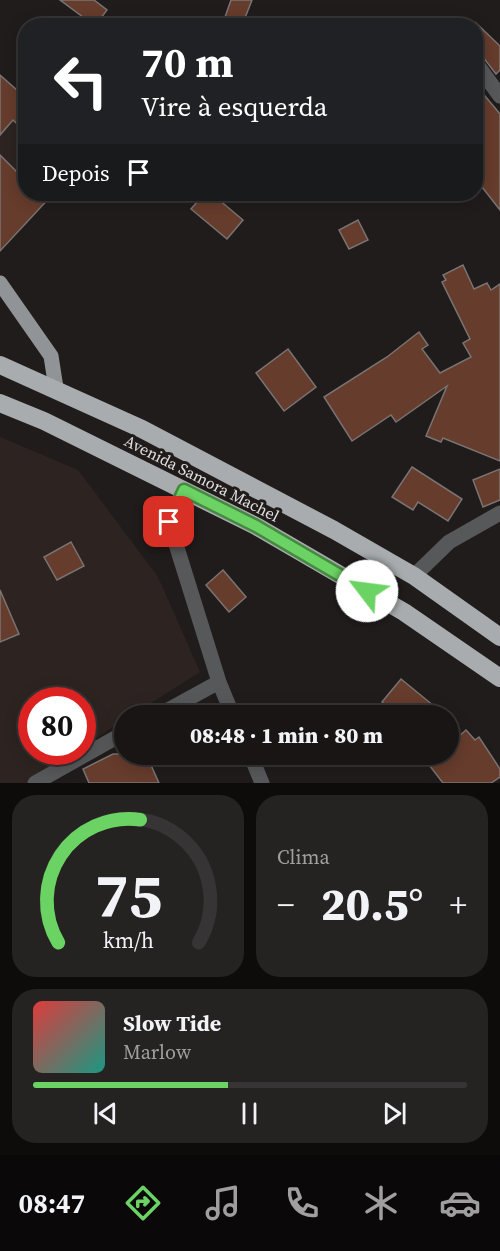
<!DOCTYPE html>
<html lang="pt">
<meta charset="utf-8">
<style>
:root{--surface:#181514;--page:#252222;--text:#f1f3f6;--muted:#9f9fa0;--line:#363434;--accent:#6bd363}
body{margin:0;font-family:"Source Serif 4",serif;background:var(--page);color:var(--text);height:100vh;display:flex;flex-direction:column;font-size:22px;white-space:nowrap}
*{box-sizing:border-box;margin:0}
p{font-size:20px;color:var(--muted)}
.icon{flex:none;width:33px;height:33px;fill:none;stroke:currentColor;stroke-width:2;stroke-linecap:round;stroke-linejoin:round}
.map{position:relative;height:783px;overflow:hidden}
.details{display:flex;flex-direction:column;gap:12px;padding:12px;background:#0d0c0b;flex:1}
.details>*{flex:none}
.banner{position:absolute;left:18px;top:18px;width:465px;height:183px;border-radius:24px;box-shadow:0 3px 15px #0003,0 0 0 2px var(--line);background:#202124;color:#fff;overflow:hidden}
.speed{position:absolute;left:18px;top:687px;display:flex;gap:12px;font-size:30px;font-weight:700;text-align:center}
.speed>*{display:grid;place-content:center;width:78px;height:78px;border-radius:50%;background:var(--surface);box-shadow:0 3px 15px #0003,0 0 0 2px var(--line);line-height:1}
.speed .limit{border:9px solid #d22;background:#fff;color:#111}
.pin{position:absolute;display:grid;place-items:center;width:51px;height:51px;color:#fff;margin:-26px;border-radius:12px;box-shadow:0 3px 9px #0006}
.me{position:absolute;width:66px;margin:-33px;rotate:300deg;stroke-linejoin:round;filter:drop-shadow(0 0 4px #0008)}
.turn{display:flex;align-items:center;gap:21px;height:126px;padding:0 24px;font-size:27px}
.turn .icon{width:78px;height:78px;stroke-width:2.5}
.turn b{display:block;font-size:42px;line-height:51px}
.then{display:flex;align-items:center;height:57px;padding:0 24px;background:#0003;gap:12px;font-size:22px}
.big{font-size:45px;font-weight:800;line-height:1.1}
.details .widget{flex:1;display:flex;flex-direction:column;justify-content:center;gap:9px;min-width:0;padding:0 21px;border-radius:24px;background:var(--page)}
.details .dial{align-items:center;gap:0}
.dial svg{height:156px;overflow:visible;fill:none;stroke:var(--line);stroke-width:7;stroke-linecap:round;text-anchor:middle}
.dial text{fill:var(--text);stroke:none}
.song{display:flex;align-items:center;gap:18px}
.cover{width:72px;height:72px;border-radius:9px;background:linear-gradient(135deg,hsl(0 70% 55%),hsl(170 70% 35%))}
.played{height:6px;border-radius:3px;background:linear-gradient(90deg,var(--accent) 45%,var(--line) 45%)}
.keys{display:flex;justify-content:space-around;direction:ltr}
.heat{display:flex;justify-content:space-between;align-items:center;font-size:33px;direction:ltr}
.details .tiles{flex:1;display:grid;gap:12px;grid-template-columns:1fr 1fr}
.widget:last-child{grid-column:span 2}
.trip{position:absolute;left:114px;top:705px;width:345px;height:60px;border-radius:30px;background:var(--surface);box-shadow:0 3px 15px #0003,0 0 0 2px var(--line);font-weight:800;line-height:60px;text-align:center}
.tab-bar{display:flex;height:96px;justify-content:space-around;align-items:center;background:#0a0808;color:var(--muted)}
.tab-bar .icon{width:42px;height:42px}
.tab-bar .selected{color:var(--accent)}
.tab-bar b{font-size:27px;color:var(--text)}
.map>svg:first-child{display:block}
</style>
<div class="map">
<svg width="500" height="783" viewBox="0 0 500 783">
<rect width="100%" height="100%" fill="#201c1b"/>
<path fill="#2d2421" d="M0,75L25,95L26,194H53L0,251Z
M0,437L78,470L158,577L200,672L132,715L124,716V720L83,747L82,700H32V752H76L27,783H0Z"/>
<path fill="#663c2c" stroke="#797473" stroke-width="1.5" d="M60,0H94L107,10L95,26Z
M231,0H252L243,23L225,17Z
M476,23L500,46V70L496,74L483,57L476,53Z
M0,75L26,98V132L13,120L0,135Z
M476,79L482,88L480,90L500,114V210L482,187L476,192Z
M0,155L26,181V194H53L0,251Z
M204,194H212L243,220L227,239L191,209Z
M358,220L368,240L349,249L339,230Z
M463,265L474,289L487,283L491,290L500,284V461L443,438L441,442L426,436L447,386L396,422L391,415L352,441L324,397L387,357L419,332L428,345L422,349L440,373L471,357L463,343L470,339L442,282L446,280L443,275Z
M288,349L316,387L284,411L256,373Z
M412,467L462,499L448,521L418,502L413,510L392,497Z
M500,469V500L483,507L473,480Z
M71,542L84,566L57,580L44,557Z
M223,570L246,597L229,612L206,585Z
M0,590L19,634L0,642Z
M401,679L434,706L426,716H397L382,702Z
M466,730L475,740L479,737L500,769V777L491,783H443L426,761L435,754H448V746Z
M113,754H146L159,783H89L83,769Z"/>
<g fill="none" stroke-linecap="round" stroke-linejoin="round">
<path stroke="#575859" stroke-width="15" d="M476,63L500,96
M185,490L169,522L219,682L233,716
M414,576L449,542L500,513
M157,716L219,682
M250,754L262,783
M35,783L124,733"/>
<path stroke="#919496" stroke-width="15" d="M0,283L51,356L56,388"/>
<path stroke="#a8acae" stroke-width="18" d="M0,365L142,429L334,530L414,576L500,637
M0,403L44,421L256,526L404,612L500,678"/>
</g>
<g fill="none" stroke-linecap="round" stroke-linejoin="round">
<defs>
<path id="route" d="M169,522L184,490L256,526L367,591"/>
</defs>
<use href="#route" stroke="#468940" stroke-width="15"/>
<use href="#route" stroke="#6bd363" stroke-width="10"/>
</g>
<g text-anchor="middle" dominant-baseline="central" stroke-width="6" stroke-linejoin="round" paint-order="stroke">
<g font-size="16" fill="#e2dfde" stroke="#201c1b">
<text transform="translate(202 478) rotate(27)">Avenida Samora Machel</text>
</g>
</g>
</svg>
<div class="speed"><div class="limit">80</div></div>
<div class="pin" style="left:169px;top:522px;background:#d93025"><svg class="icon" aria-label="arrive" viewBox="0 0 24 24"><path d="M6 21V4h12l-3 4 3 4H6"/></svg></div>
<svg class="me" style="left:367px;top:591px" viewBox="-20 -20 40 40"><circle r="19" fill="#fff"/><path d="M0-13L10 11 0 6-10 11z" fill="#6bd363"/></svg>
<div class="trip">08:48 · 1 min · 80 m</div>
<div class="banner">
<div class="turn"><svg class="icon" aria-label="left" viewBox="0 0 24 24"><path d="M17 20v-9H6M10 6l-5 5 5 5"/></svg><div><b>70 m</b>Vire à esquerda</div></div>
<div class="then">Depois<svg class="icon" aria-label="arrive" viewBox="0 0 24 24"><path d="M6 21V4h12l-3 4 3 4H6"/></svg></div>
</div>
</div>
<section class="details">
<div class="tiles">
<div class="widget dial"><svg viewBox="0 0 100 80">
<path d="M14 69A42 42 0 1 1 86 69"/>
<path d="M14 69A42 42 0 0 1 56 6" stroke="#6bd363"/>
<text x="50" y="56" font-size="32" font-weight="700">75</text>
<text x="50" y="72" font-size="11">km/h</text>
</svg></div>
<div class="widget"><p>Clima</p>
<div class="heat"><a>−</a><b class="big">20.5°</b><a>+</a></div>
</div>
<div class="widget">
<div class="song"><i class="cover"></i><div><b>Slow Tide</b><p>Marlow</p></div></div>
<div class="played"></div>
<div class="keys"><svg class="icon" aria-label="previous" viewBox="0 0 24 24"><path d="M18 5L8 12l10 7zM5 5v14"/></svg><svg class="icon" aria-label="pause" viewBox="0 0 24 24"><path d="M8 5v14M16 5v14"/></svg><svg class="icon" aria-label="next" viewBox="0 0 24 24"><path d="M6 5l10 7-10 7zM19 5v14"/></svg></div>
</div>
</div>
</section>
<nav class="tab-bar">
<b>08:47</b>
<svg class="icon selected" aria-label="directions" viewBox="0 0 24 24"><path d="M12 3l9 9-9 9-9-9zM9 14v-3h6M13 9l2 2-2 2"/></svg>
<svg class="icon" aria-label="music" viewBox="0 0 24 24"><path d="M9 18V5l10-2v13"/><circle cx="6" cy="18" r="3"/><circle cx="16" cy="16" r="3"/></svg>
<svg class="icon" aria-label="phone" viewBox="0 0 24 24"><path d="M5 4h4l2 5-3 2q2 4 5 5l2-3 5 2v4C11 20 4 13 5 4z"/></svg>
<svg class="icon" aria-label="climate" viewBox="0 0 24 24"><path d="M12 3v18M4 7l16 10M4 17L20 7"/></svg>
<svg class="icon" aria-label="car" viewBox="0 0 24 24"><path d="M5 17H2v-5l4-1 3-4h7l3 4 3 1v5h-3M9 17h6M6 11h13"/><circle cx="7" cy="17" r="2"/><circle cx="17" cy="17" r="2"/></svg>
</nav>
